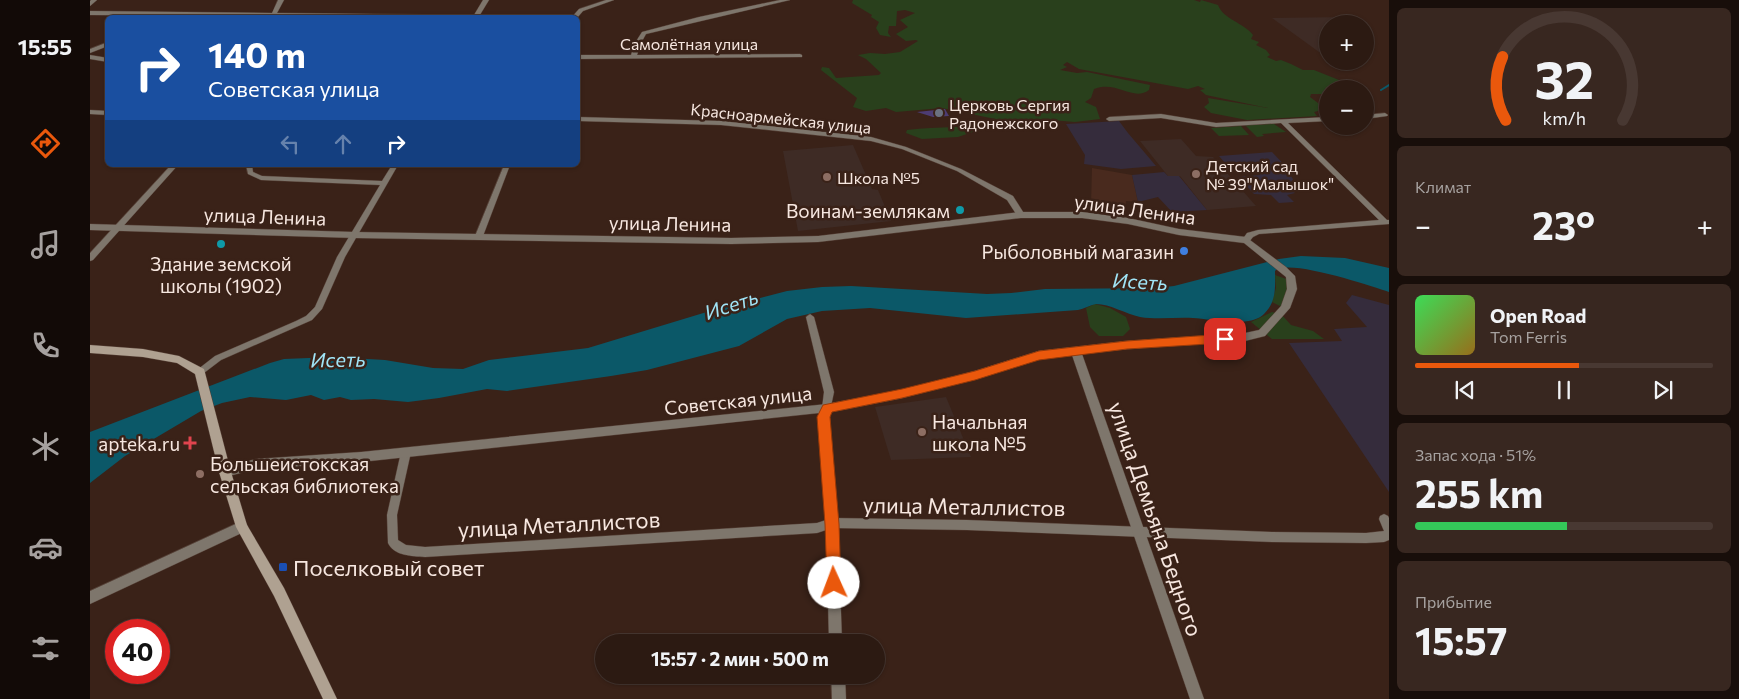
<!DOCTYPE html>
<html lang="ru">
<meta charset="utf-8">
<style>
:root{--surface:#2c1a12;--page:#382720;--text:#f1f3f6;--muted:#a6a19f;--line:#483832;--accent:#ea580c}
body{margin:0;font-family:Commissioner,sans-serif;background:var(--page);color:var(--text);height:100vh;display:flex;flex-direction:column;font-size:19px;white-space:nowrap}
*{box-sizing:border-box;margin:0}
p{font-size:16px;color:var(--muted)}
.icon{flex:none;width:28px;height:28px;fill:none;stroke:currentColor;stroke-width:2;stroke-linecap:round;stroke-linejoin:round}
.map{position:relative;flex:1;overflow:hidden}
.drawer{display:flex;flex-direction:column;gap:8px;padding:8px;background:#180e0a;width:350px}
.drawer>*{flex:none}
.banner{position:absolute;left:15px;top:15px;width:475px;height:152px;border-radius:8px;box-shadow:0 1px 4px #0004,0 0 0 1px var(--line);background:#1a4fa0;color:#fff;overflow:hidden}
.fabs{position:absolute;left:1229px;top:15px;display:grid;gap:10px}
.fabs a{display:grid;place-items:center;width:55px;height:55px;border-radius:50%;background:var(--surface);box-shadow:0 1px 4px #0004,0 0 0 1px var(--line);font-size:25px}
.speed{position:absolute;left:15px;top:619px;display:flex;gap:10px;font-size:25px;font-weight:700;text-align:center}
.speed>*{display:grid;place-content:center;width:65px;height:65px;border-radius:50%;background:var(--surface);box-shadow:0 1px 4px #0004,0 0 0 1px var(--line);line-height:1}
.speed .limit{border:8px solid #d22;background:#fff;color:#111}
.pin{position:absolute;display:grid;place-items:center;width:42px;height:42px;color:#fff;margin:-21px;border-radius:10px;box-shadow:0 2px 8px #0006}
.me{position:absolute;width:55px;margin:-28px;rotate:358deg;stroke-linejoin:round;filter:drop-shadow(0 0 4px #0008)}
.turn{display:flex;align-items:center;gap:18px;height:105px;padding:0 20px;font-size:22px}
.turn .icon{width:65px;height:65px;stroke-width:2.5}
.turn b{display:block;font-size:35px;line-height:42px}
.lanes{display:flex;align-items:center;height:48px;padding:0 20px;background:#0003;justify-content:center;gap:25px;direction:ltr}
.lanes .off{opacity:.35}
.big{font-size:38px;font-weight:700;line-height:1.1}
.drawer .tile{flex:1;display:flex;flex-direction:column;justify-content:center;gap:8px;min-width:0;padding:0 18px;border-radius:8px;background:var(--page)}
.drawer .dial{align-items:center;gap:0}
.dial svg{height:130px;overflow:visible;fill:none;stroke:var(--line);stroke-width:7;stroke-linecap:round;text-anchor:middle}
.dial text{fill:var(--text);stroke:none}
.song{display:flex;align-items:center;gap:15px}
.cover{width:60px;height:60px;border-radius:8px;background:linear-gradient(135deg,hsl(130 70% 55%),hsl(40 70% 35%))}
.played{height:5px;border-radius:2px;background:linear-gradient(90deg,var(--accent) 55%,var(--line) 55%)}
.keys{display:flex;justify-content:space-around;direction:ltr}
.heat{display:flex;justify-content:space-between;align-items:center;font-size:28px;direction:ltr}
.charge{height:8px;border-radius:4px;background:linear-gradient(90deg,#34c759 51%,var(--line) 0)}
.trip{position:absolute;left:505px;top:634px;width:290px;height:50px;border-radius:25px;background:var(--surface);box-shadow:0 1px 4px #0004,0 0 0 1px var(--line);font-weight:700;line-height:50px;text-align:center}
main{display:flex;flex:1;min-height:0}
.tabs{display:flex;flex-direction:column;width:90px;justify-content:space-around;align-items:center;background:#120a07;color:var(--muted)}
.tabs .icon{width:35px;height:35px}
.tabs .current{color:var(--accent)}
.tabs b{font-size:22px;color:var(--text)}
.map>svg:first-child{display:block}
</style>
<main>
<nav class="tabs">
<b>15:55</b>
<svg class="icon current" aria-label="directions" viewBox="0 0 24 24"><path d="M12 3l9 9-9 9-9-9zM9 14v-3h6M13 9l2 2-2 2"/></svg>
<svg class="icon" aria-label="music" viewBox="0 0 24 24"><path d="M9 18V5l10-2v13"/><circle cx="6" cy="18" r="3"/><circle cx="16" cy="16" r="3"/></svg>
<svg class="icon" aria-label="phone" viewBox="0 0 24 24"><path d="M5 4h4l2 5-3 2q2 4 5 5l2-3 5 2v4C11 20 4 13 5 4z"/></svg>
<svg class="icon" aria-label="climate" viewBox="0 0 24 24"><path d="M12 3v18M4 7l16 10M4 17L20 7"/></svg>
<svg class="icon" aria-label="car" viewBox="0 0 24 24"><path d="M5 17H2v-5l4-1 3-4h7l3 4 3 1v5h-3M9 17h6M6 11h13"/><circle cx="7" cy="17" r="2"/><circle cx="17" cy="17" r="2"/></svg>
<svg class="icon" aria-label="filters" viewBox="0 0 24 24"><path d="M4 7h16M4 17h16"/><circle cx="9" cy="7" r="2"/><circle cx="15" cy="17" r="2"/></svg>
</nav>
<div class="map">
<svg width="1299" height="699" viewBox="0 0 1299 699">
<rect width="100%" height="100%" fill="#3a2218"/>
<path fill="#492a1e" d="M1002,168L1042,175L1048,202L1036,201L1035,212L1001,204Z"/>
<path fill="#352c3c" d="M1029,121L1038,133L1066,166L1031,169L994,164L995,155L976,124Z
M1182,152L1203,174L1201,176L1204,181L1196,182L1205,193L1197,195L1204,202L1189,203L1181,195L1164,194L1148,177L1170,175L1166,169L1167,167H1153L1154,170H1141L1129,156Z
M1074,172L1078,176H1089L1117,210L1082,212L1068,197L1048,202L1042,175Z
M1262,295L1299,305V492L1199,343L1252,341L1244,329L1277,327L1256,303Z"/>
<path fill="#3e2b25" d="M1257,17L1266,24H1238L1237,52H1229L1182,18Z
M1091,139L1106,156L1123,157L1166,206L1117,210L1090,176H1078L1050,141Z
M763,145L782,189L788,190L801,221L708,231L693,151Z
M856,397L881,457L801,460L785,407Z"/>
<path fill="#29401c" d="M763,0H1104L1110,2L1111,0L1128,5C1133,19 1154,23 1163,35L1161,39L1169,42L1166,45L1176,50L1180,55L1177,57L1186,61L1191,60L1201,64L1213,70H1224L1259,84L1263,89H1238L1237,94H1221L1220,97L1232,106L1228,111L1224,112L1227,116L1157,120L1121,113L1114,107L1119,103L1118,98L1178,108L1116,95L1110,90L1115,89L1108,86L1098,89L989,69L977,62L973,65L977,67L970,70L987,73L997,72L1060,85L1059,90C1043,102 1027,80 1004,89L1001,98L995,102L1006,107L1010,119L985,122L949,119L910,120L852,108L806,112L796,108L776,111L763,107L767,98L731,70L732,67L739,68L746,78L789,75L791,73L776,59L768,55L780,53L795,54L810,52L828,41L826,40L816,41L806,34L818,27L810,20L825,13L815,10L807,11L806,26H799L798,33L801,37L790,35L786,28L789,22L781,17L782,15L762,3Z
M912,121L932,122L936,126L894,128L868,137L832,139L816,133L817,130C849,126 881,129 912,121Z
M1184,124L1196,132L1172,134L1174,136L1167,137L1155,125Z
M1151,126L1159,135L1129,136L1121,128Z
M1185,275L1199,280L1198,305L1190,306L1182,302L1186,288Z
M1005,304L1020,308L1036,317L1040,329L1033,336H1009L1000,327L996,308Z
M1182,312L1191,314L1201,325L1223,331L1234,339H1182L1161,322Z"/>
<path fill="#0b5868" d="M1211,256L1255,258L1299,268V292C1280,286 1198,258 1185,271C1185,287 1187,301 1174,314C1161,328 1120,319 1103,318C1085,317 1068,320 1050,317C1036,314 1020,304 1006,304C1000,305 994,309 988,310L876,318L780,308L732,311L697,319L649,346L557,370L521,376L417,391L397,389L349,398L318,402L284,399L261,400L250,397L234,400L221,395L196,400L160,397L132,403L111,411L35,456L0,483V432L180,363L194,359L243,357L295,360L343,368L373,369L399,360L498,348L620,311L697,291L732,287L761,286L897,294L921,293L955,289L1066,288L1084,286L1189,259Z"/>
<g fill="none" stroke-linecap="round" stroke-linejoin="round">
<path stroke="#0b5868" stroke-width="2" d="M1291,90L1299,85"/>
</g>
<path fill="#4d3c73" d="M855,109L859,116L843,117L827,112Z"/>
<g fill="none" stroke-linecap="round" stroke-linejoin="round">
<defs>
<path id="minor" d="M1,0H7L0,6V1Z
M188,0H194L187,13L384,15L393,0H399L388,18H180V16L0,15V11L182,13Z
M516,0H524L493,11L487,18H481L489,9Z
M690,0H700L556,34L551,43L547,55L710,54L712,55V57L488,59V55H541L545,43L552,32L609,17Z
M18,42V46L0,53V49Z
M0,55L18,58V62L0,59Z
M0,110L18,111V115L0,114Z
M1295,113L1298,115L1297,116L1275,119V115Z
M1071,114L1126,123L1238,117V121L1198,123L1297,220H1299V224L1169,234L1163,237L1159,242H1153L1152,240L1157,233L1168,230L1289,220L1191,123L1126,127L1071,118L1019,121L1016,119L1019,117Z
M488,117L631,121L781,137L816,147L871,169L923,196L935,215L934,217H928L917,200L867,171L812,149L781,141L631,125L488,121Z
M81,165H88L3,260L0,261V253Z
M156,165H162L163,172L172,176L292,181L302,165H308L255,257L232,309L222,320L131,360L110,376L107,374L106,372L107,370L125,356L206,321L216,316L225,307L247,257L290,185L171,180L158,174Z
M414,165H420L393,236L389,239L386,238L385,236Z
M720,314L724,317L744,392L740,411L737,412L734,411L732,408L734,392L716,317Z
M316,448L319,449L321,452L307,515L308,540L316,545L335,547L727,523L742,518L877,520L1182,532L1276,533L1294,531L1289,519L1290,516L1294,514L1298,516L1299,518V540L1294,542L1276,543L1182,542L877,530L742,528L727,533L335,557C322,556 304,556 298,543L297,515L311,452L313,449Z"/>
<path id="tertiary" d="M931,212H992L1038,218L1089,229L1156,237L1196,267L1205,276L1207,289L1200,308L1175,336L1155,341L1037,349L992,354L1114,699H1100L982,355L949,359L885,379L812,398L741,412L738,417L748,523L752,642H739L736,523L728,417L729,413L271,462L166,469L135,477L131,476L129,472L131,468L135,467L166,459L271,452L737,404L812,390L885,371L949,351L1037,341L1155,333L1169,330L1191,306L1197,289L1196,277L1154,243L1089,235L1038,224L992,218H931L728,242L641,244L265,238L0,230V224L265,232L641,238L728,236Z
M152,521L156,523L158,527L156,531L0,604V591Z
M741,675H755L756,699H742Z"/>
<path id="secondary" d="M0,345L53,349L89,356L114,369L141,472L157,525L194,588L247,699H233L184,596L146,527L129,472L105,374L87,363L53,357L0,353Z"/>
</defs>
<use href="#minor" stroke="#543e34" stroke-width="1"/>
<use href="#tertiary" stroke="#543e34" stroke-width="1"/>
<use href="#secondary" stroke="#543e34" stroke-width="1"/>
<use href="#minor" fill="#7e766c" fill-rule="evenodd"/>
<use href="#tertiary" fill="#7e766c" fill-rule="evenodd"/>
<use href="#secondary" fill="#afa191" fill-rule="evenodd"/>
</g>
<path fill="#ea580c" stroke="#983908" d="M1135,334L1141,339L1135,343L1037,349L949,360L885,380L812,398L742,412L740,417L749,524L751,583L749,588L744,590L739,588L737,583L735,524L727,417L733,405L812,389L885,371L949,351L1037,341Z"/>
<circle fill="#6b7280" stroke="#3a2218" stroke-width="2" cx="849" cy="113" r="5"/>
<g fill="#8d6e63" stroke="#3a2218" stroke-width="2">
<circle cx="1106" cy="174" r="5"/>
<circle cx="737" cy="177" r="5"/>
<circle cx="832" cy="432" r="5"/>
<circle cx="110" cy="474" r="5"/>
</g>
<g fill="#0f9aa8" stroke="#3a2218" stroke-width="2">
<circle cx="870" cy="210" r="5"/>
<circle cx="131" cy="244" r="5"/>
</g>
<circle fill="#3f7fe0" stroke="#3a2218" stroke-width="2" cx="1094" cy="251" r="5"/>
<path fill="#e0444e" stroke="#3a2218" stroke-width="2" d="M97.5 435.5h5v5h5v5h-5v5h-5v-5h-5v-5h5z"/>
<rect fill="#1a4fb4" stroke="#3a2218" stroke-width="2" x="188" y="562" width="10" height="10" rx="2.5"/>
<g text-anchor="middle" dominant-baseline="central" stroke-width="5" stroke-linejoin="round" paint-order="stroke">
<g font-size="16" fill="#f7e7e0" stroke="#3a2218">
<text x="599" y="43">Самолётная улица</text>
<text transform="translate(691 118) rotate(6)">Красноармейская улица</text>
</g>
<g font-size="16" fill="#f7e7e0" stroke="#3a2218" text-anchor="start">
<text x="859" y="104">Церковь Сергия<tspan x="859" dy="18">Радонежского</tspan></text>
<text x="1116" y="165">Детский сад<tspan x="1116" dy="18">№ 39"Малышок"</tspan></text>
<text x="747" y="177">Школа №5</text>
</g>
<g font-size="19" fill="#f7e7e0" stroke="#3a2218">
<text transform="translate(1045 209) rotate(8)">улица Ленина</text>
<text transform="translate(175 216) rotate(2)">улица Ленина</text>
<text transform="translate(580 223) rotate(1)">улица Ленина</text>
<text transform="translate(648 400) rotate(-6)">Советская улица</text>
</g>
<g font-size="19" fill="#f7e7e0" stroke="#3a2218" text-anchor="end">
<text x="860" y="210">Воинам-землякам</text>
<text x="1084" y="251">Рыболовный магазин</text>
<text x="131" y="263" text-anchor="middle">Здание земской<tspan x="131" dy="22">школы (1902)</tspan></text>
<text x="842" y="421" text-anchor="start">Начальная<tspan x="842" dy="22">школа №5</tspan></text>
<text x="90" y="443">apteka.ru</text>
<text x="120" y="463" text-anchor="start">Большеистокская<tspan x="120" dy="22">сельская библиотека</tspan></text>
</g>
<g font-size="20" font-style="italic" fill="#a0e4f6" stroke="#3a2218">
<text transform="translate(1050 281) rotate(3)">Исеть</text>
<text transform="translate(641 304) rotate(-18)">Исеть</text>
<text transform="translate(248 359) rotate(-1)">Исеть</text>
</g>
<g font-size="22" fill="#f7e7e0" stroke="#3a2218">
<text transform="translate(874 506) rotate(1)">улица Металлистов</text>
<text transform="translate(1066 519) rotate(71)">улица Демьяна Бедного</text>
<text transform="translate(469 524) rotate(-3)">улица Металлистов</text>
</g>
<g font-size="22" fill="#f7e7e0" stroke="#3a2218" text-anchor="start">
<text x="203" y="567">Поселковый совет</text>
</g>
</g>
</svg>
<div class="fabs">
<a>+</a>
<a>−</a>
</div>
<div class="speed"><div class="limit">40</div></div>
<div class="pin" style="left:1135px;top:339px;background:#d93025"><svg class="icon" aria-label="arrive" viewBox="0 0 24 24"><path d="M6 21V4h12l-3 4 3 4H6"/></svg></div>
<svg class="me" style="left:744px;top:583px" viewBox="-20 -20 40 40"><circle r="19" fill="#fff"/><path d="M0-13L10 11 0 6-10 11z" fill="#ea580c"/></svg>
<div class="trip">15:57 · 2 мин · 500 m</div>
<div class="banner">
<div class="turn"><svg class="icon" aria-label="right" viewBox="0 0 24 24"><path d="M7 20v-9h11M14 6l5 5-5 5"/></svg><div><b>140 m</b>Советская улица</div></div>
<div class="lanes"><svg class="icon off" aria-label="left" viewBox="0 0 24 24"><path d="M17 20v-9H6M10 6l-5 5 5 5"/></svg><svg class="icon off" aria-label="ahead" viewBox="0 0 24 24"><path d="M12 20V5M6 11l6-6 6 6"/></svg><svg class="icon" aria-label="right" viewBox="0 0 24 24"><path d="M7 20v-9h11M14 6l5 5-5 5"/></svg></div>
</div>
</div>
<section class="drawer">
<div class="tile dial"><svg viewBox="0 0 100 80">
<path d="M14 69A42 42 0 1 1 86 69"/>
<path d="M14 69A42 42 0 0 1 12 30" stroke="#ea580c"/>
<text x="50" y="56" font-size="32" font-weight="700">32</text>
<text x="50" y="72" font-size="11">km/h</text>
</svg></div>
<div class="tile"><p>Климат</p>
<div class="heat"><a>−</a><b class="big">23°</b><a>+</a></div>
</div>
<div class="tile">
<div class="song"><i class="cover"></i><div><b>Open Road</b><p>Tom Ferris</p></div></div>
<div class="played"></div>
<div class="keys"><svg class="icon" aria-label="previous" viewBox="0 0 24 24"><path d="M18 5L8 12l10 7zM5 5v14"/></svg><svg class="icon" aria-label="pause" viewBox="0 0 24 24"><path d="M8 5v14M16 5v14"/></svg><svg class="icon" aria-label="next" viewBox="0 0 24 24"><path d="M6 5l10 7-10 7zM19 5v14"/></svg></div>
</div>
<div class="tile"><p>Запас хода · 51%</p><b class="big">255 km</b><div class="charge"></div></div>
<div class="tile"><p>Прибытие</p><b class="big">15:57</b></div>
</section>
</main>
